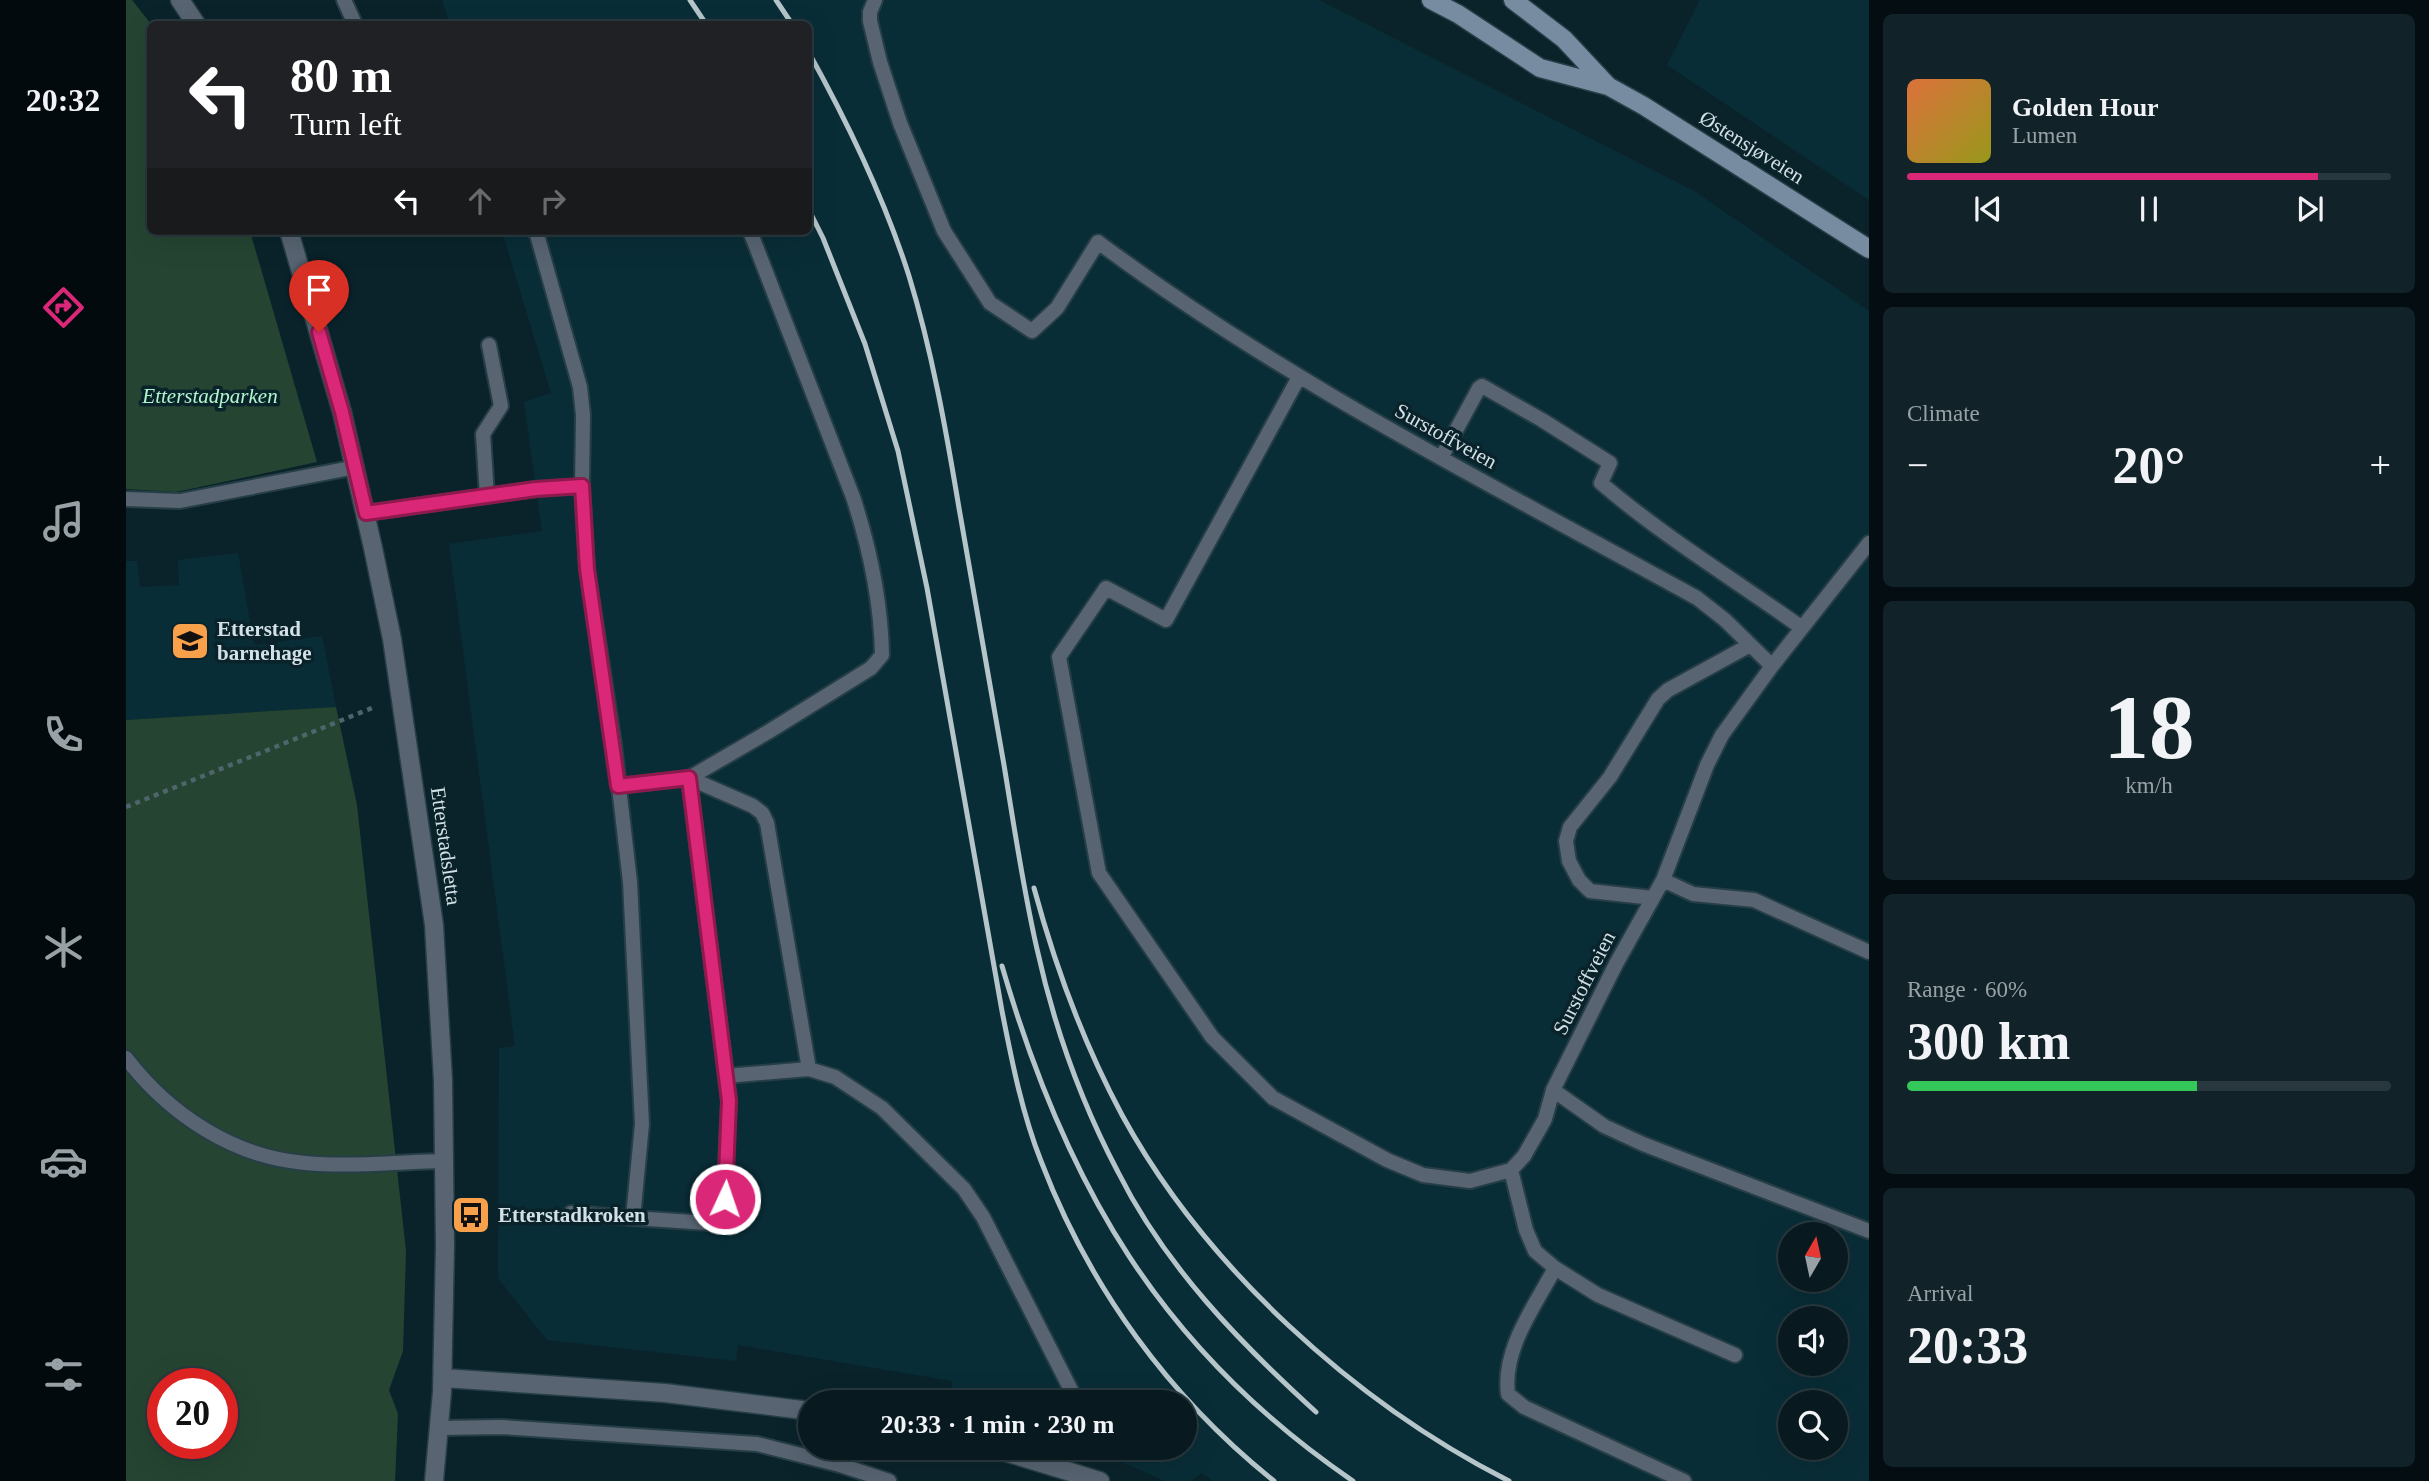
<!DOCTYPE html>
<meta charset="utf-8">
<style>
:root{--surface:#081a20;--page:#112329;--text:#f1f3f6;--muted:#98a1a5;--line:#29383e;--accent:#db2777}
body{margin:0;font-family:Georgia,serif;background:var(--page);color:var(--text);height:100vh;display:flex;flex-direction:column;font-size:26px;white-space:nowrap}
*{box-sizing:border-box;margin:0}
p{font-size:23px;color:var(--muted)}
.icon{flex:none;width:38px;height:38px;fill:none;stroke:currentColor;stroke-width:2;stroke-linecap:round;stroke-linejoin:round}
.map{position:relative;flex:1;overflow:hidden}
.side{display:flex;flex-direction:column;gap:14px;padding:14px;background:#040e12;width:560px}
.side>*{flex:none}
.guide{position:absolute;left:21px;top:21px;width:665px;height:214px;border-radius:10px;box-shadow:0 7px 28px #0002,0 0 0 2px var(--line);background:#202124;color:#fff;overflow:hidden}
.needle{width:46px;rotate:9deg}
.fabs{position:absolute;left:1652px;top:1222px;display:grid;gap:14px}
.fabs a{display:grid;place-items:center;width:70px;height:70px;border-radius:50%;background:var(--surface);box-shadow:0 7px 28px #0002,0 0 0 2px var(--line);font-size:35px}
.speed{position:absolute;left:21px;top:1368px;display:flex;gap:14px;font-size:35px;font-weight:700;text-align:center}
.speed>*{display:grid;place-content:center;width:91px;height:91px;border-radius:50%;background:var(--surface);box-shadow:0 7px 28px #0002,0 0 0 2px var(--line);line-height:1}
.speed .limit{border:10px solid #d22;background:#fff;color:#111}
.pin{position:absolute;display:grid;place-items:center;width:60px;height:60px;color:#fff;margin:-72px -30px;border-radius:50% 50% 50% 0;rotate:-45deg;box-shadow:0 0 7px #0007}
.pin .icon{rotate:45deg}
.me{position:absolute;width:77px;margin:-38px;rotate:3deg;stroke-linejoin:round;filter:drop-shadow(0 0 5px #0008)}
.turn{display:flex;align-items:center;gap:24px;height:147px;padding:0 28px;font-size:32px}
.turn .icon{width:91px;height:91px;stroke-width:2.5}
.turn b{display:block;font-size:49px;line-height:60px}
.lanes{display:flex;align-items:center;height:66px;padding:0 28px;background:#0003;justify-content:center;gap:35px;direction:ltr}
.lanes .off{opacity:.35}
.big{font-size:52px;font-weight:700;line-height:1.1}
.side .card{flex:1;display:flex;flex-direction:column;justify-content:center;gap:10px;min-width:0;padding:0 24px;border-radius:10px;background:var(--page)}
.side .dial{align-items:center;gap:0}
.dial b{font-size:91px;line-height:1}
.song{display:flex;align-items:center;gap:21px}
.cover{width:84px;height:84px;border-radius:10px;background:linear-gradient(135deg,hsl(20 70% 55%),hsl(60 70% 35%))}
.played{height:7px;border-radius:4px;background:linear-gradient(90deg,var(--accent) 85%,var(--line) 85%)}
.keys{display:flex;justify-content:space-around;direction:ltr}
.heat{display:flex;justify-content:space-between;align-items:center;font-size:38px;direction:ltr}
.charge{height:10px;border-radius:5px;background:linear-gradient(90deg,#34c759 60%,var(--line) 0)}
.trip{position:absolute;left:672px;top:1390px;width:399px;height:70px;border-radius:35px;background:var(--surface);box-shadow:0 7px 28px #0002,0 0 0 2px var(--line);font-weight:700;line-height:70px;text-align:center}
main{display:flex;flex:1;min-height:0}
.tabs{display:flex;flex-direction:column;width:126px;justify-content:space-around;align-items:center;background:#030a0d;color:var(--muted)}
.tabs .icon{width:49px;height:49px}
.tabs .current{color:var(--accent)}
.tabs b{font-size:32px;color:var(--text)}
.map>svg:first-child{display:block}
</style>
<main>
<nav class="tabs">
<b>20:32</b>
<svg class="icon current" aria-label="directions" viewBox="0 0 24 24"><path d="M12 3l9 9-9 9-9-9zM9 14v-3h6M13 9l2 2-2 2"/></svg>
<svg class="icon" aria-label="music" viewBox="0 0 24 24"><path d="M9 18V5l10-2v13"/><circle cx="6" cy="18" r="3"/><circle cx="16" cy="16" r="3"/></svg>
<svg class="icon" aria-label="phone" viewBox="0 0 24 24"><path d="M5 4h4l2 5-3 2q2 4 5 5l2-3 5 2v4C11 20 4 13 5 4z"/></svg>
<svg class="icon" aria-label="climate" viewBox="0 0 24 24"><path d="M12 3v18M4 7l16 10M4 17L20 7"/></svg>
<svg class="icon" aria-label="car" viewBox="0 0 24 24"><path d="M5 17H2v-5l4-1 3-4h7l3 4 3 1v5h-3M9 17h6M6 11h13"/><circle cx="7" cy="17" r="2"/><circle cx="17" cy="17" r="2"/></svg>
<svg class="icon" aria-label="filters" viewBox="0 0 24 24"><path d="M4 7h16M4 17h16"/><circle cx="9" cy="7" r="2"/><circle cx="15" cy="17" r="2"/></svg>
</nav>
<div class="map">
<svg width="1743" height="1481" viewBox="0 0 1743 1481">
<rect width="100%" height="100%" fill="#0a232b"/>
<path fill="#092d37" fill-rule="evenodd" d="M316,0H1193L1568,191L1743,311V1481H1087L1076,1473L1064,1481H1039L961,1447H1059V1402H855L826,1389V1381L612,1345L610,1361L421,1340L372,1278L373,1048L389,1046L323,544L416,531L398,402L425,393L376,231H682V24H324ZM1664,1234H1710V1279H1664ZM1664,1318H1710V1363H1664ZM1664,1402H1710V1447H1664Z
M1574,0H1743V200L1541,65Z
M112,553L128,645L196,636L210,707L0,720V561H11L14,587L53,585L52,560Z"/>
<path fill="#254532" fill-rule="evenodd" d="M0,0H6L25,24L24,231H124L191,462L50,492L0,489Z
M210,707L231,805L280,1251L277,1351L263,1390L272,1414L269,1481H0V720ZM37,1384H96V1444H37Z"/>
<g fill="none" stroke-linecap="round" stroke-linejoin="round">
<defs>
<path id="lane" d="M218,0L229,24
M749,0L744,12V21L754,62L774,123L818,231L864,303L906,331L931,308L972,242C1158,381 1368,486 1571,598L1599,620L1646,666
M410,231L454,387L457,415L456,486L461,569L488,744L504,882L516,1124L507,1218L597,1224L603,1101L563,778
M1173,377L1040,620L980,588L933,657L973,873L1086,1037L1147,1098L1261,1160L1297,1175L1344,1181L1385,1170L1398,1156L1419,1119L1427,1090L1490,964L1537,880L1581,765L1596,735L1646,666L1743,543
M1315,458L1353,388L1356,386L1416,420L1484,463L1475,483C1538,537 1609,580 1676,628
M361,496L357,434L375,406L363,345
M0,499L54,501L230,467
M240,513L410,489L456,486
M563,778L627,806L636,813L641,823L683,1069L600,1076
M492,786L563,778L642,732L729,678L745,668L756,655C755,600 744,549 727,497L624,231
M1537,880L1567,894L1628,900L1743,952
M1527,898L1464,891L1453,880L1443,861L1440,841L1444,827L1484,777L1532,699L1542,690L1624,645
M0,1058C43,1114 107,1157 179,1163C225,1167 272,1162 318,1161
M683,1069L709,1077L756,1108L838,1189L857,1217L945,1390
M1427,1090L1478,1126L1517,1144L1743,1231
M1385,1170L1400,1230L1409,1251L1429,1268L1472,1295L1609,1355
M445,1213L507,1218
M1429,1268C1409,1306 1376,1349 1382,1394L1398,1407L1558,1481
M313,1428L376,1427L631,1444L714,1465L763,1481"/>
<path id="street" d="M54,0L70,24
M163,231L216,412L247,548L266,639L308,925L317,1080L319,1246L316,1392L308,1481
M317,1378L539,1393L684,1411
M863,1447L974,1481"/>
<path id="secondary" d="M1305,0L1332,14L1414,68L1482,86L1518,106L1743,249
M1387,0L1438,39L1482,86"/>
</defs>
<use href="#lane" stroke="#263e45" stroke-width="18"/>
<use href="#street" stroke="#263e45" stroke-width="21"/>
<use href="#secondary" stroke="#263e45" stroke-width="21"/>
<path stroke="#4f656c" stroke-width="4.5" stroke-dasharray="5 5" stroke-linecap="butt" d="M0,807L246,708"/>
<use href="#lane" stroke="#586472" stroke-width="14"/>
<use href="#street" stroke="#586472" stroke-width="18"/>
<use href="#secondary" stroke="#778ba1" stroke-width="18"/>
<path stroke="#b5c5ca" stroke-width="5" d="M564,0L580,24
M650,0L666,24
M682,51C722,123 758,197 783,276C806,351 820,430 833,508C848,594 863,680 878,765C888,826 897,888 911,949C928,1026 955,1102 992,1172C1039,1266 1113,1342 1190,1412
M682,208L697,238L739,344L772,451L801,588L876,1011C886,1062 896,1113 915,1161C963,1287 1043,1397 1148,1481
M908,888C929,966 958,1044 996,1115C1079,1267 1229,1403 1383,1481
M876,966C940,1186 1035,1350 1227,1481"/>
</g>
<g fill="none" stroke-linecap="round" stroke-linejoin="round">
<defs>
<path id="route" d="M193,332L216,412L240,513L410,489L456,486L461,569L492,786L563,778L603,1101L599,1199"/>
</defs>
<use href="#route" stroke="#8e194d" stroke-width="18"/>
<use href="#route" stroke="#db2777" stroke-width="12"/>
</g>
<defs>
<symbol id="school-square" viewBox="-11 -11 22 22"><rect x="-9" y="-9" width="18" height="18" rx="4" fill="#f8a14a" stroke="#0a232b"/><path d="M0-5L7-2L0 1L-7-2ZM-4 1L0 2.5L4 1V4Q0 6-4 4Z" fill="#111"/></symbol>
<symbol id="bus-square" viewBox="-11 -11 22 22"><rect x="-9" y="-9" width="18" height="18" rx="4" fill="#f8a14a" stroke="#0a232b"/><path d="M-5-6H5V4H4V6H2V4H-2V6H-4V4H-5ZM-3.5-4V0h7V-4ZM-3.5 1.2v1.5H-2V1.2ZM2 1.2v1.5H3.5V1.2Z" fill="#111"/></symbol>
</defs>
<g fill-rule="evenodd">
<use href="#school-square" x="42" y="619" width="44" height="44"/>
<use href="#bus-square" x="323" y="1193" width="44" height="44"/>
</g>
<g text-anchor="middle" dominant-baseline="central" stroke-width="7" stroke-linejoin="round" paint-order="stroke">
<g font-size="21" fill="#d3e1e6" stroke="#0a232b">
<text transform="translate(1626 147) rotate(32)">Østensjøveien</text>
<text transform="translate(1320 436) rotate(29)">Surstoffveien</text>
<text transform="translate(320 846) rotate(82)">Etterstadsletta</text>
<text transform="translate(1458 983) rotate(-63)">Surstoffveien</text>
</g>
<g font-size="21" font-style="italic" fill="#b2f6cc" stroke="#0a232b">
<text x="84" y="396">Etterstadparken</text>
</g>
<g font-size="21" font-weight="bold" fill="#d3e1e6" stroke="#0a232b" text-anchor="start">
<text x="91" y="629">Etterstad<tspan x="91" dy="24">barnehage</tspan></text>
<text x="372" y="1215">Etterstadkroken</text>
</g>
</g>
</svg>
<div class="fabs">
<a><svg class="needle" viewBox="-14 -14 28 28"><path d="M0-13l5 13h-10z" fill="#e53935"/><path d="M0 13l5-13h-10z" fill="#98a1a5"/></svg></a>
<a><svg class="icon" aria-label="sound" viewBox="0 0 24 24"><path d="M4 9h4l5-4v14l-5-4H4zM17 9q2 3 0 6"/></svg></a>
<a><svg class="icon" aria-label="search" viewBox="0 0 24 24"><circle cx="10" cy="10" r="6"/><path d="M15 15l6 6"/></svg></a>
</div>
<div class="speed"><div class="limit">20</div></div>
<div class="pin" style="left:193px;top:332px;background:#d93025"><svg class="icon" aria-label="arrive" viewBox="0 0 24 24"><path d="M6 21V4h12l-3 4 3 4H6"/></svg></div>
<svg class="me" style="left:599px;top:1199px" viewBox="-20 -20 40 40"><circle r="17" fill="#db2777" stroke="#fff" stroke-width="3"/><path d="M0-11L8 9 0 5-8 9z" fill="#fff"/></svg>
<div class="trip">20:33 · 1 min · 230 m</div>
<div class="guide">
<div class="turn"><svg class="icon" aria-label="left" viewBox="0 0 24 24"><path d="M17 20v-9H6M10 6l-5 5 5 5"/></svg><div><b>80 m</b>Turn left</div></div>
<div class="lanes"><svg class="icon" aria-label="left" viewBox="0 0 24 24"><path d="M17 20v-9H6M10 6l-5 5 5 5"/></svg><svg class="icon off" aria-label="ahead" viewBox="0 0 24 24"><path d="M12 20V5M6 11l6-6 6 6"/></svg><svg class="icon off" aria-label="right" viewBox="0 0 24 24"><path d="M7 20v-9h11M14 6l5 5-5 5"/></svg></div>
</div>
</div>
<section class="side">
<div class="card">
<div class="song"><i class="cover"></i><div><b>Golden Hour</b><p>Lumen</p></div></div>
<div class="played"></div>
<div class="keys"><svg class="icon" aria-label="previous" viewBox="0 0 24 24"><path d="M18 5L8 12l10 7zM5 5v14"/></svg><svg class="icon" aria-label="pause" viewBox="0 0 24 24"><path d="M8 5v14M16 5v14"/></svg><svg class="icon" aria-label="next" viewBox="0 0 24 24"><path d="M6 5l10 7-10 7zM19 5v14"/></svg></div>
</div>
<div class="card"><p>Climate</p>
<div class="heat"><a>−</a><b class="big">20°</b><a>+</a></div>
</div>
<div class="card dial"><b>18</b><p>km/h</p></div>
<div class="card"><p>Range · 60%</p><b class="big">300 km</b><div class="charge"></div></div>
<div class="card"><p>Arrival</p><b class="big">20:33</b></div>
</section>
</main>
